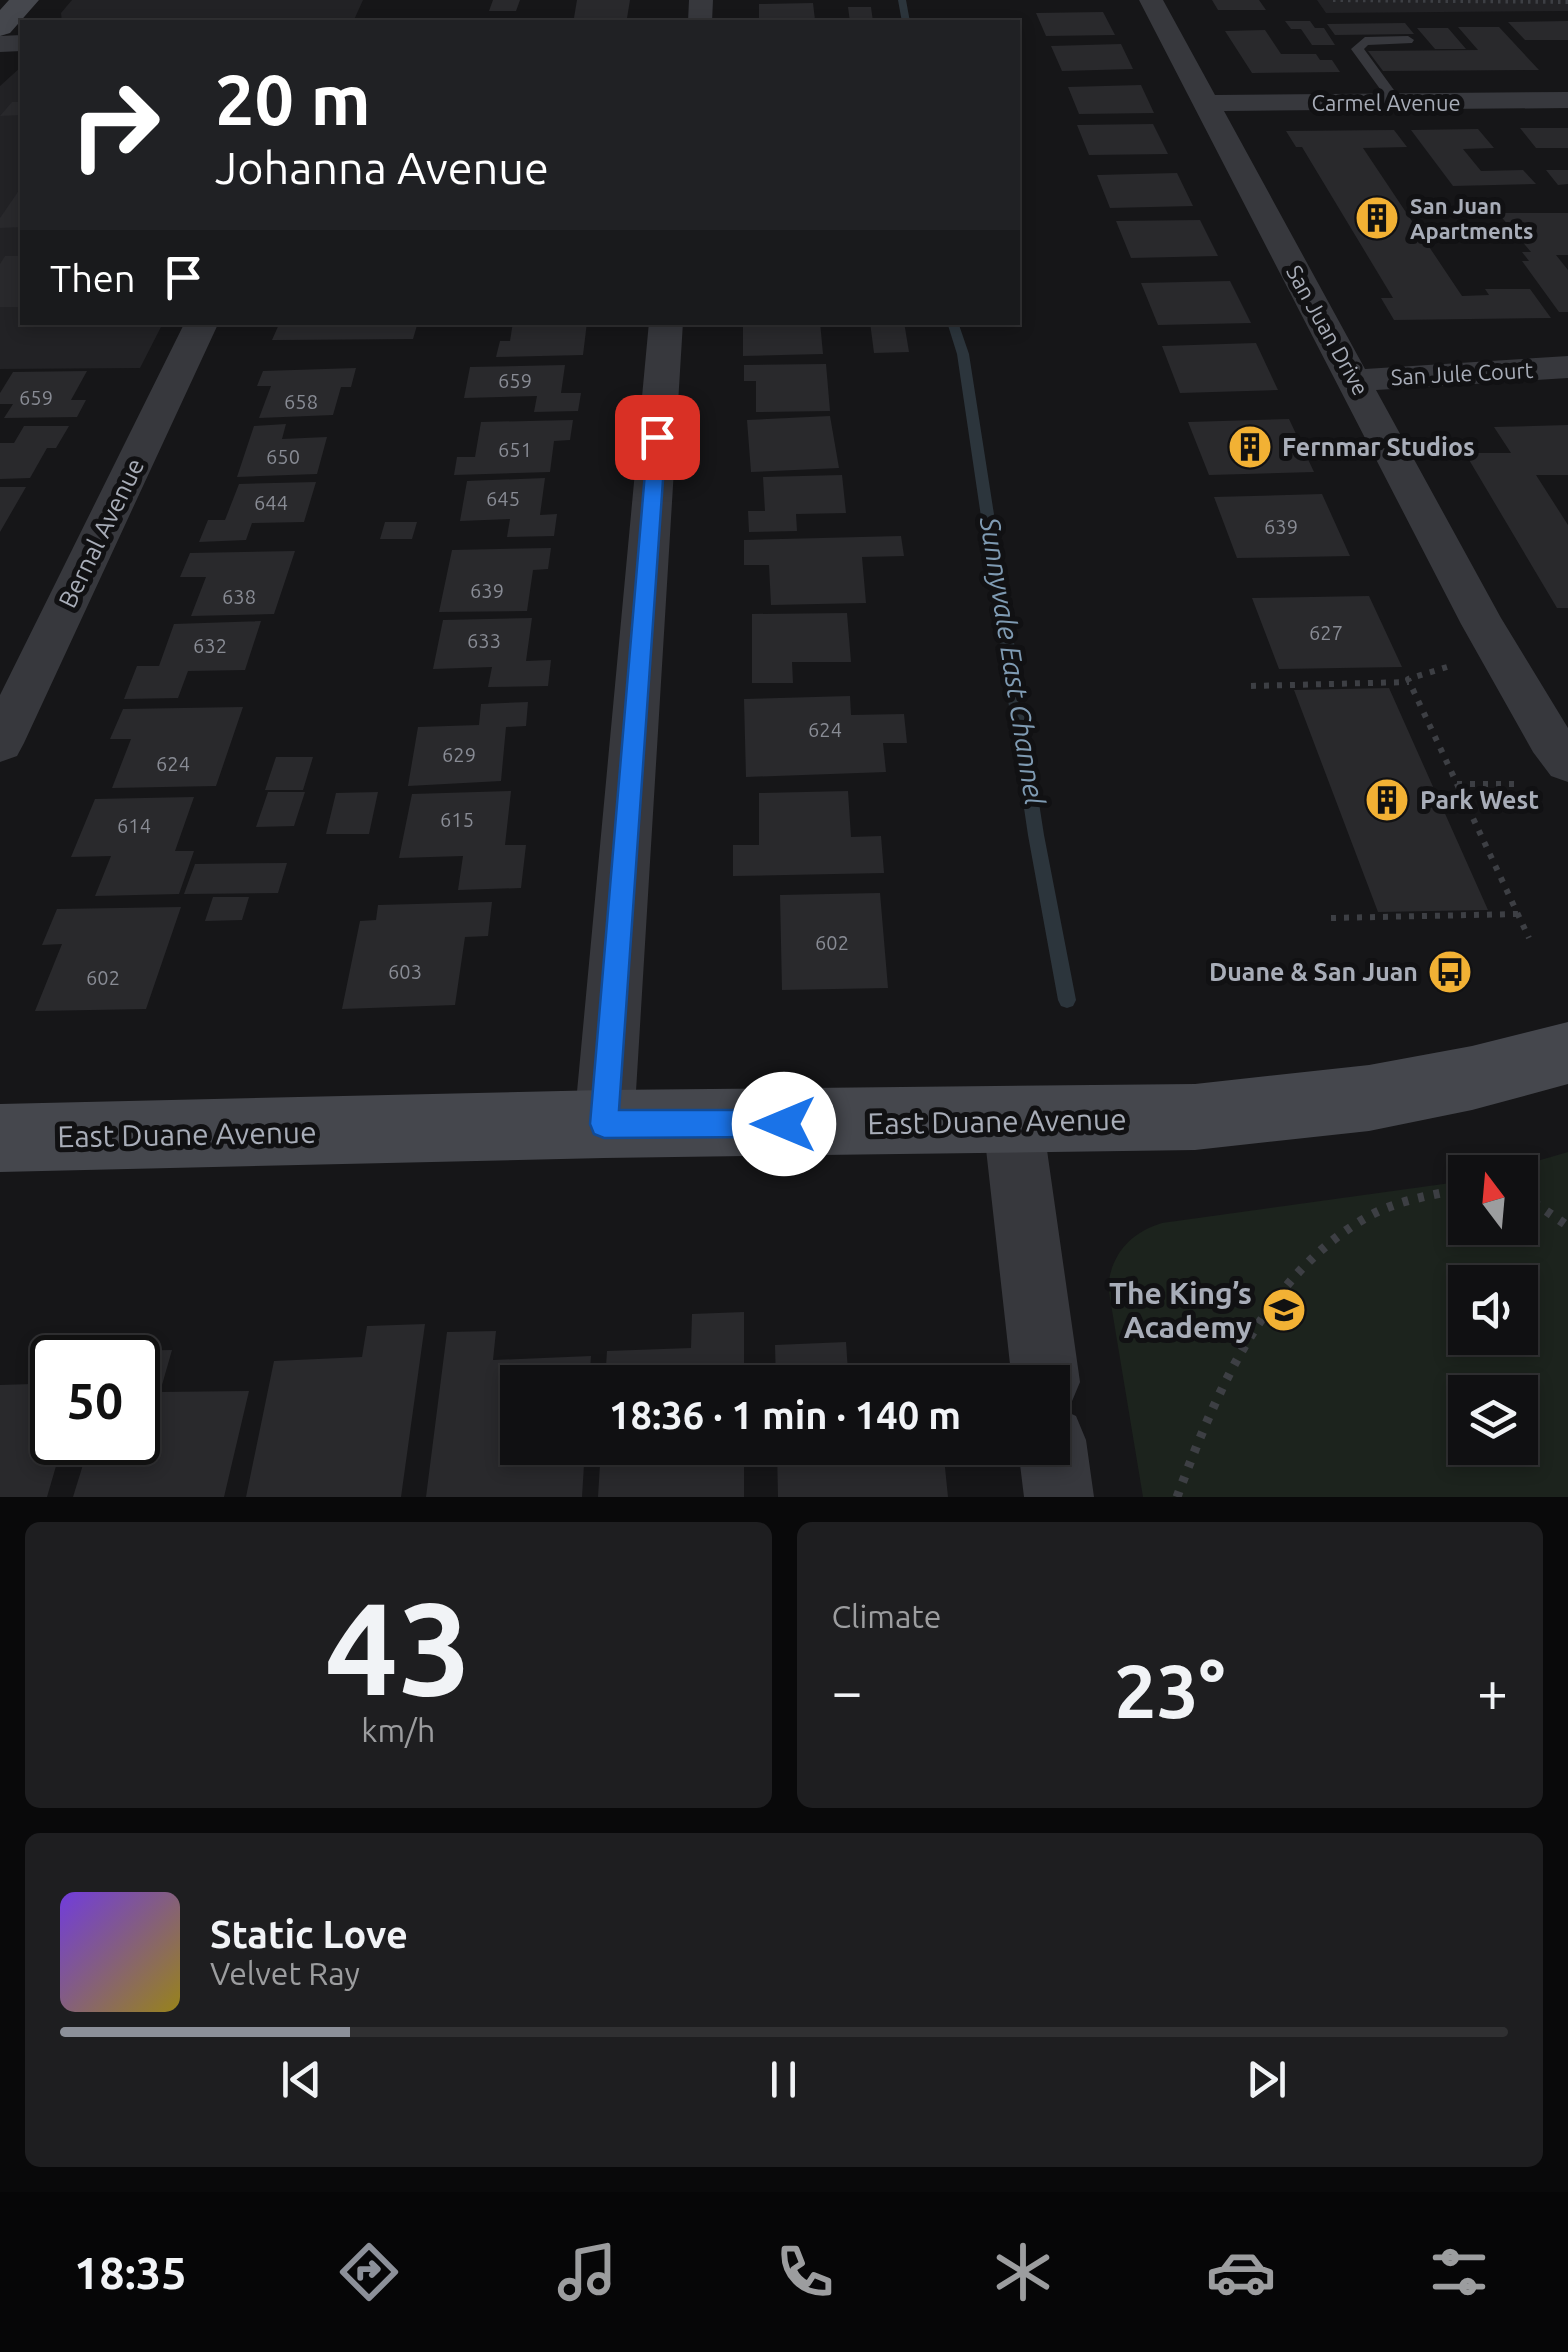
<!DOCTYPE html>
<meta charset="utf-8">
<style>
:root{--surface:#101012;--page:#1e1e20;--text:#f1f3f6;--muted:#9c9d9f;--line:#303032;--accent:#8c9099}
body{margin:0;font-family:Ubuntu,sans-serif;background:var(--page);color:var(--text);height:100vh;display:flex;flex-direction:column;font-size:38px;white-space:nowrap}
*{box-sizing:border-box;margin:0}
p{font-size:32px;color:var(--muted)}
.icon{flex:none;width:55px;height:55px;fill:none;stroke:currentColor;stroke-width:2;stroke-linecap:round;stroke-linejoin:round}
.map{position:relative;height:1497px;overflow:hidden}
.drawer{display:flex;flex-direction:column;gap:25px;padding:25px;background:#09090a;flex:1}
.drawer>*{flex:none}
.guide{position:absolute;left:20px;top:20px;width:1000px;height:305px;border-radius:0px;box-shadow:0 5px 15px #0003,0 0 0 2px var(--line);background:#202124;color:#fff;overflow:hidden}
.needle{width:65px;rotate:344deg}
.controls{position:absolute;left:1448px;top:1155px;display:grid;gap:20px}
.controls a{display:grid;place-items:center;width:90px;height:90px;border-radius:0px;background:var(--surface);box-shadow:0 5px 15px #0003,0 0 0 2px var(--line);font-size:50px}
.speed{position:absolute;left:30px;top:1335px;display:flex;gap:20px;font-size:50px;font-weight:700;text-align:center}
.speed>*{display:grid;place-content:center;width:130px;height:130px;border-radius:50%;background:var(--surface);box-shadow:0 5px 15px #0003,0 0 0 2px var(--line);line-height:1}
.speed .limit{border:5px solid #111;border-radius:15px;background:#fff;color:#111}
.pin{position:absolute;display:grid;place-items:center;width:85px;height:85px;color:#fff;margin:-42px;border-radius:20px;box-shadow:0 5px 15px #0006}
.me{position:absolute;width:110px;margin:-55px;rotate:270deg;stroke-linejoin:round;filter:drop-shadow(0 0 8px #0008)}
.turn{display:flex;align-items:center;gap:35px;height:210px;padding:0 30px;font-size:45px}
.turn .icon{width:130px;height:130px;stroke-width:2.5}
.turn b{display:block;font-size:70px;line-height:85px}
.then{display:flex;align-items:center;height:95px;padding:0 30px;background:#0003;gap:20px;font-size:38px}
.big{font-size:75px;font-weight:700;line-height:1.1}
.drawer .card{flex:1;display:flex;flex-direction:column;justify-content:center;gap:15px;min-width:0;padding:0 35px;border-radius:15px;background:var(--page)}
.drawer .dial{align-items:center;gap:0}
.dial b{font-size:130px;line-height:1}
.song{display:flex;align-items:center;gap:30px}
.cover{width:120px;height:120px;border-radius:15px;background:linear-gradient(135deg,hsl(260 70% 55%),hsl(50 70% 35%))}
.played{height:10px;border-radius:5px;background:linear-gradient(90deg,var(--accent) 20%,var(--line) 20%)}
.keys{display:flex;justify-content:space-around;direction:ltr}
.heat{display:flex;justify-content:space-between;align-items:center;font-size:55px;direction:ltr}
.drawer .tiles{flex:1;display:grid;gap:25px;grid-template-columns:1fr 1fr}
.card:last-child{grid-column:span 2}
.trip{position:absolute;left:500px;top:1365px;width:570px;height:100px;border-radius:0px;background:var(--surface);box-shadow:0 5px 15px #0003,0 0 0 2px var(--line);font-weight:700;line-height:100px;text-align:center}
.dock{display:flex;height:160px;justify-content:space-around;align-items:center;background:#060607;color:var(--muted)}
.dock .icon{width:70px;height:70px}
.dock .selected{color:var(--accent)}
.dock b{font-size:45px;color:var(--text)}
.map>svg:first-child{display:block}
</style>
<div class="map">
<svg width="1568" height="1497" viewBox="0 0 1568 1497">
<rect width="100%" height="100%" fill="#161618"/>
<path fill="#222225" d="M72,0H363L353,22H62L61,13Z
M1317,0H1568V11L1326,13Z
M22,66V322L163,323L140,368L0,369V86Z"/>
<path fill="#1c231d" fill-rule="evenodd" d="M1568,1152V1497H1143L1108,1286C1112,1254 1130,1233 1162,1223L1465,1181V1228H1520V1172H1505L1506,1170ZM1465,1282H1520V1338H1465ZM1465,1392H1520V1448H1465Z"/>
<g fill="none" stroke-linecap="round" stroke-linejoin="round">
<path fill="#2c353c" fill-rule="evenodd" d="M898,0H906L910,22H902Z
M947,322H958L969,354L1044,835L1076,1000L1073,1006L1067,1008L1061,1006L1058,1000L1028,835L957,354Z"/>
</g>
<path fill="#29292c" d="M493,0H520L516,11H489Z
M577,0H630L627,18H574Z
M1212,0H1259L1266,10H1218Z
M813,3L815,20H759V4Z
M848,7H871L873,22H850Z
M1103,12L1115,35L1046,36L1036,13Z
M1285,21H1310L1315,28H1324L1335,45H1312L1301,29H1291Z
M1568,21V40H1525L1508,22Z
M1405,23L1414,34L1335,35L1327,24Z
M1458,27H1499L1539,70L1383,71L1368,51L1478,50Z
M1417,28H1448L1466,49H1435Z
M1265,30L1281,54H1316L1320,60H1332L1340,72L1252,73L1225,31Z
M1121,44L1133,69L1062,71L1051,46Z
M1141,85L1154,113L1079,114L1068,87Z
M12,102H22V115L0,116Z
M1153,124L1168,154L1089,155L1077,125Z
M1520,128H1568V148H1536Z
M1478,129L1494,148L1463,149L1481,171L1523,170L1536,184L1453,186L1411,130Z
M1394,130L1407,147L1363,148L1462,296L1489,295L1485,289H1530L1551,318L1394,320L1381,298H1393L1302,147H1296L1286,131Z
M1546,170H1568V184L1558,185Z
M1177,173L1193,206L1110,208L1097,175Z
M22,186V227L0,228V218Z
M1498,213H1568V255H1556L1568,270V312H1559L1522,261H1529L1522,252H1531Z
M1200,220L1218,256L1131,258L1116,221Z
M5,256H22V307H0V264Z
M1230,281L1251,323L1158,325L1141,283Z
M280,322H418L413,339L272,340Z
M513,322H587L583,355L496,357L500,341H510Z
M743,322H820L823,354L743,356Z
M870,322H904L909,352L874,353Z
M1256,343L1278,390L1180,393L1162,346Z
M826,364L830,411L756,412V381H744V365Z
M565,365L561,393H581L578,411L534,412L537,396L464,398L470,367Z
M356,368L351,387H341L333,415L259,418L271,386H257L263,371Z
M87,371L71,400H86L77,417L4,418L13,404H0V393L13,372Z
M830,416L839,468L751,472L747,420Z
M1289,419L1314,472L1209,475L1188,422Z
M573,420L570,440L554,441L550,472L454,475L457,457H475L481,422Z
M286,424L282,439L327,437L317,474L237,477L254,426Z
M1568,425V475H1536L1568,525V608H1557L1465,453H1511L1494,427Z
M24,426H69L56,448H47L30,478L0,479V443H14Z
M842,475L846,513L796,514L797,531L749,532L748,511H765L763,477Z
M545,478L540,515L557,514L554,536L507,537L510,519L460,521L467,481Z
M316,482L304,522L252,523L246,540L199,542L208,520H225L239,484Z
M0,487H26L0,532Z
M1322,494L1350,556L1237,558L1214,497Z
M385,522H417L412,539H380Z
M901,536L904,556L862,557L866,603L771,605L769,565H744V540Z
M551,548L548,569L533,570L527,611L439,612L452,550Z
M295,551L274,614L191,616L206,577H180L190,553Z
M1369,596L1402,667L1279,669L1252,598Z
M847,613L851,662H792L793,683H752V614Z
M532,618L526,661L551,660L548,686L488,687L492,667L433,669L443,620Z
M261,621L245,670L188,671L178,698L124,699L137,666H159L174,624Z
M1389,688L1488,910L1378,912L1294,690Z
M850,696L851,715L904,714L907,743H883L886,772L746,777L744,699Z
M528,702L526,726L506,727L501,781L408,786L418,727L479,725L481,704Z
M243,707L216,786L112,788L131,739H110L123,709Z
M276,757H313L303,790H265Z
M511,791L505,845H526L521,888L458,890L463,856L399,858L412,794Z
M848,791L851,837L881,836L884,873L733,876V845H759V793Z
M268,792H305L294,826L256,827Z
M378,792L369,834H326L336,793Z
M194,797L175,851H194L179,894L95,896L111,856L71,857L95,799Z
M287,863L278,893L184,894L195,864Z
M880,893L888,988L782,990L780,895Z
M213,897H249L242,920L205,921Z
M492,902L488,936L465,937L455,1005L342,1009L360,921L376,920L378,905Z
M181,907L146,1009L35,1011L62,944L42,945L57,909Z
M744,1312V1382H605L607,1351L691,1348L692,1314Z
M425,1324L401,1497H246L274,1361L362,1357L367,1326Z
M496,1331L493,1360L591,1356L589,1382H518V1448H585L582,1497H426L447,1332Z
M846,1342L848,1372L936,1368L937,1382H776L775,1345Z
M172,1350L160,1392L249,1391L224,1497H73L90,1442H138V1358H116L118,1351Z
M40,1357H52V1442H63L47,1497H0V1385L32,1384Z
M601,1448H744V1497H598Z
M777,1448H943L948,1497H778Z"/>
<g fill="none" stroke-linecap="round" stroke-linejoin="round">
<path stroke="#3d3f44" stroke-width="4" stroke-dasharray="2.5 5" stroke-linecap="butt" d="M1333,0L1568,2"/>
<path stroke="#3d3f44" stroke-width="6" stroke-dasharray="5 8" stroke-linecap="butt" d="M1447,667L1408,679L1529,938
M1251,686L1409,682
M1457,784H1517
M1331,918L1518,914"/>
<path stroke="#3d3f44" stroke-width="9" stroke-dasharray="6 10" stroke-linecap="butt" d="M1520,1193L1568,1226
M1177,1497C1216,1392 1266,1274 1369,1216C1398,1200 1433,1195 1465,1188"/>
<path fill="#37383d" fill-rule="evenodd" d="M1408,36L1414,40L1412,43L1368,45L1364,49L1402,101L1396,105L1391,104L1351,49L1365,37Z"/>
<path fill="#37383d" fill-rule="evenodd" d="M689,0H713L712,22H688Z
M1139,0H1163L1215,95L1568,92V108L1224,111L1365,369L1568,356V378L1376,390L1501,618L1568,728V782L1551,776L1533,752L1461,624Z
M22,35V51L0,52V36Z
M185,322H219L24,743L17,756L0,762V695Z
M649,322H683L634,1124L625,1145L604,1153L583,1145L574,1124Z
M1013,1093L1034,1102L1043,1122L1080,1382L1070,1406L1061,1409L1076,1416L1086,1440L1094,1497H1024L1018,1448H1052V1382H1012L983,1122L992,1102Z"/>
<path fill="#45474d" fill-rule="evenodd" d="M9,0H39L10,33L0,36V10Z
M1568,1022V1084L1472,1110L1369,1131L1195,1150L604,1158L0,1172V1104L604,1090L1195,1084L1369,1065L1472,1046Z"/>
</g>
<path fill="#1a73e8" stroke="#114b97" stroke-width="2.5" d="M657,432L666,437L619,1110H784L794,1114L798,1124L794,1133L784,1137L604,1138L594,1134L590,1124L648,437Z"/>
<defs>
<symbol id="building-disc" viewBox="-11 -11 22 22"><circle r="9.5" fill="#f2b134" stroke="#111113"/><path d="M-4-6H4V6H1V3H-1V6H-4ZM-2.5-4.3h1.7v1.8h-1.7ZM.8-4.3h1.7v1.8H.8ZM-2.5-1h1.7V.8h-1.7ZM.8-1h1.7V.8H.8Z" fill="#111"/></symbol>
<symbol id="bus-disc" viewBox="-11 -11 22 22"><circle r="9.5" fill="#f2b134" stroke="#111113"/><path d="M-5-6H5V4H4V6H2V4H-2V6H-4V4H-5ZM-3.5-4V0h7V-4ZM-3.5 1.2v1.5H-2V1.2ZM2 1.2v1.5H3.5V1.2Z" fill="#111"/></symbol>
<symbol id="school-disc" viewBox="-11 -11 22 22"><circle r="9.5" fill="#f2b134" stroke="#111113"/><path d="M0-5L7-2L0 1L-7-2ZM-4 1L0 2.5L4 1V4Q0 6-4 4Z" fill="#111"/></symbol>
</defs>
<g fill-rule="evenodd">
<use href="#building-disc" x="1352" y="193" width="50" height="50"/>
<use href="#building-disc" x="1225" y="422" width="50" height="50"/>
<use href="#building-disc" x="1362" y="775" width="50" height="50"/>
<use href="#bus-disc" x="1425" y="947" width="50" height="50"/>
<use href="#school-disc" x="1259" y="1285" width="50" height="50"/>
</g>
<g text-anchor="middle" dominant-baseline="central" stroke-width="10" stroke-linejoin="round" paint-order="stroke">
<g font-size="20" fill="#888b94">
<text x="515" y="380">659</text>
<text x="36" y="397">659</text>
<text x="301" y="401">658</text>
<text x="515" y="449">651</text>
<text x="283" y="456">650</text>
<text x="503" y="498">645</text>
<text x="271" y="502">644</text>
<text x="1281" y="526">639</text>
<text x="487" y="590">639</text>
<text x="239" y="596">638</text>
<text x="1326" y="632">627</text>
<text x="484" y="640">633</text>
<text x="210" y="645">632</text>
<text x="825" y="729">624</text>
<text x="459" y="754">629</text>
<text x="173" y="763">624</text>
<text x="457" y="819">615</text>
<text x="134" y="825">614</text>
<text x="832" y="942">602</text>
<text x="405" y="971">603</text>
<text x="103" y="977">602</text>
</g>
<g font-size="22" fill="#a8adb8" stroke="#111113">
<text x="1386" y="102">Carmel Avenue</text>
<text transform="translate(1328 330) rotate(61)">San Juan Drive</text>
<text transform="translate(1462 373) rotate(-3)">San Jule Court</text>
</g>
<g font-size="22" font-weight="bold" fill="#a8adb8" stroke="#111113" text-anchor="start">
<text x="1410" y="205">San Juan<tspan x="1410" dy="25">Apartments</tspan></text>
</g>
<g font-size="25" font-weight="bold" fill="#a8adb8" stroke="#111113" text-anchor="start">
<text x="1282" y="447">Fernmar Studios</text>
<text x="1420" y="800">Park West</text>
<text x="1418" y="972" text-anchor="end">Duane &amp; San Juan</text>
</g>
<g font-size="25" fill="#a8adb8" stroke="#111113">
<text transform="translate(101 533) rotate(-64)">Bernal Avenue</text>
</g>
<g font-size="28" font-style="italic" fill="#7f9bb3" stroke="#111113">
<text transform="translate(1013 661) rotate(81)">Sunnyvale East Channel</text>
</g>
<g font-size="30" fill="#a8adb8" stroke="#111113">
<text transform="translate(997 1121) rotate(-1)">East Duane Avenue</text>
<text transform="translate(187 1134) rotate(-1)">East Duane Avenue</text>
</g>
<g font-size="30" font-weight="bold" fill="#a8adb8" stroke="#111113" text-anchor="end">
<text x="1252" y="1293">The King’s<tspan x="1252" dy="34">Academy</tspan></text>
</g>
</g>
</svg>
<div class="controls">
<a><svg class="needle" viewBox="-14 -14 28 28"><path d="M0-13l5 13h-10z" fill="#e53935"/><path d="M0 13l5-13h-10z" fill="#9c9d9f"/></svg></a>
<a><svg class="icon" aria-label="sound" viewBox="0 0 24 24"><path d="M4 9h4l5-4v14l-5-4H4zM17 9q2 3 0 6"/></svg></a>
<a><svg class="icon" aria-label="layers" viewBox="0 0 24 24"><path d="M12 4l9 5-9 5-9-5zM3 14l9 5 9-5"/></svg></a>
</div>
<div class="speed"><div class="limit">50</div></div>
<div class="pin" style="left:657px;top:437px;background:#d93025"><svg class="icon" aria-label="arrive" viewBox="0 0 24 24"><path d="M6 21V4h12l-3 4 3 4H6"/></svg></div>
<svg class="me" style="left:784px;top:1124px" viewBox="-20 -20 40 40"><circle r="19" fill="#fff"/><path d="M0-13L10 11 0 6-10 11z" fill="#1a73e8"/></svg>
<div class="trip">18:36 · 1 min · 140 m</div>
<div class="guide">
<div class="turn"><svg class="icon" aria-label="right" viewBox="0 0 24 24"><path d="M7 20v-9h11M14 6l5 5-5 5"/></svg><div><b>20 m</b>Johanna Avenue</div></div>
<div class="then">Then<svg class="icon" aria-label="arrive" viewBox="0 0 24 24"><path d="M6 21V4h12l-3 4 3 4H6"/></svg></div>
</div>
</div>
<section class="drawer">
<div class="tiles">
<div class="card dial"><b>43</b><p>km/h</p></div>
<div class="card"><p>Climate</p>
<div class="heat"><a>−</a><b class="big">23°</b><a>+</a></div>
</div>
<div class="card">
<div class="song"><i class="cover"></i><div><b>Static Love</b><p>Velvet Ray</p></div></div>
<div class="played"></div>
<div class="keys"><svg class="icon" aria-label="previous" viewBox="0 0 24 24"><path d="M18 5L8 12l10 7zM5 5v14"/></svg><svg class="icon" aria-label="pause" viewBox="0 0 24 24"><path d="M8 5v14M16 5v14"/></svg><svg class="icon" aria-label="next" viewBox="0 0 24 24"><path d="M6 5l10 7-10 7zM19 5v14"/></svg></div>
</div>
</div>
</section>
<nav class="dock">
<b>18:35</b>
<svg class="icon selected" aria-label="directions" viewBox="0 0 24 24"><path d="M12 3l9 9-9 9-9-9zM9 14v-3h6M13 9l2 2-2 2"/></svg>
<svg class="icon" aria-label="music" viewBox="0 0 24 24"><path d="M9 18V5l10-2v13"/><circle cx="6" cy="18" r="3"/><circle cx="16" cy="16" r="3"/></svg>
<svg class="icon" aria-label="phone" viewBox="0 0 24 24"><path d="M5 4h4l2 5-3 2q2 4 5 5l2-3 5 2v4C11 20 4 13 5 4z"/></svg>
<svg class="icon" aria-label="climate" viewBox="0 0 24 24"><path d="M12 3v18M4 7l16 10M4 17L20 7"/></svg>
<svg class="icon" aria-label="car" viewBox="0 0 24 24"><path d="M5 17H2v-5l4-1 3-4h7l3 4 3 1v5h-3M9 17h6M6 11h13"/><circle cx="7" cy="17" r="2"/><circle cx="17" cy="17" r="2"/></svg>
<svg class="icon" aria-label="filters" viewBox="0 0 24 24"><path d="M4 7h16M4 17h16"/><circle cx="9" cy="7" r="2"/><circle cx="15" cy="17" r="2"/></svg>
</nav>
